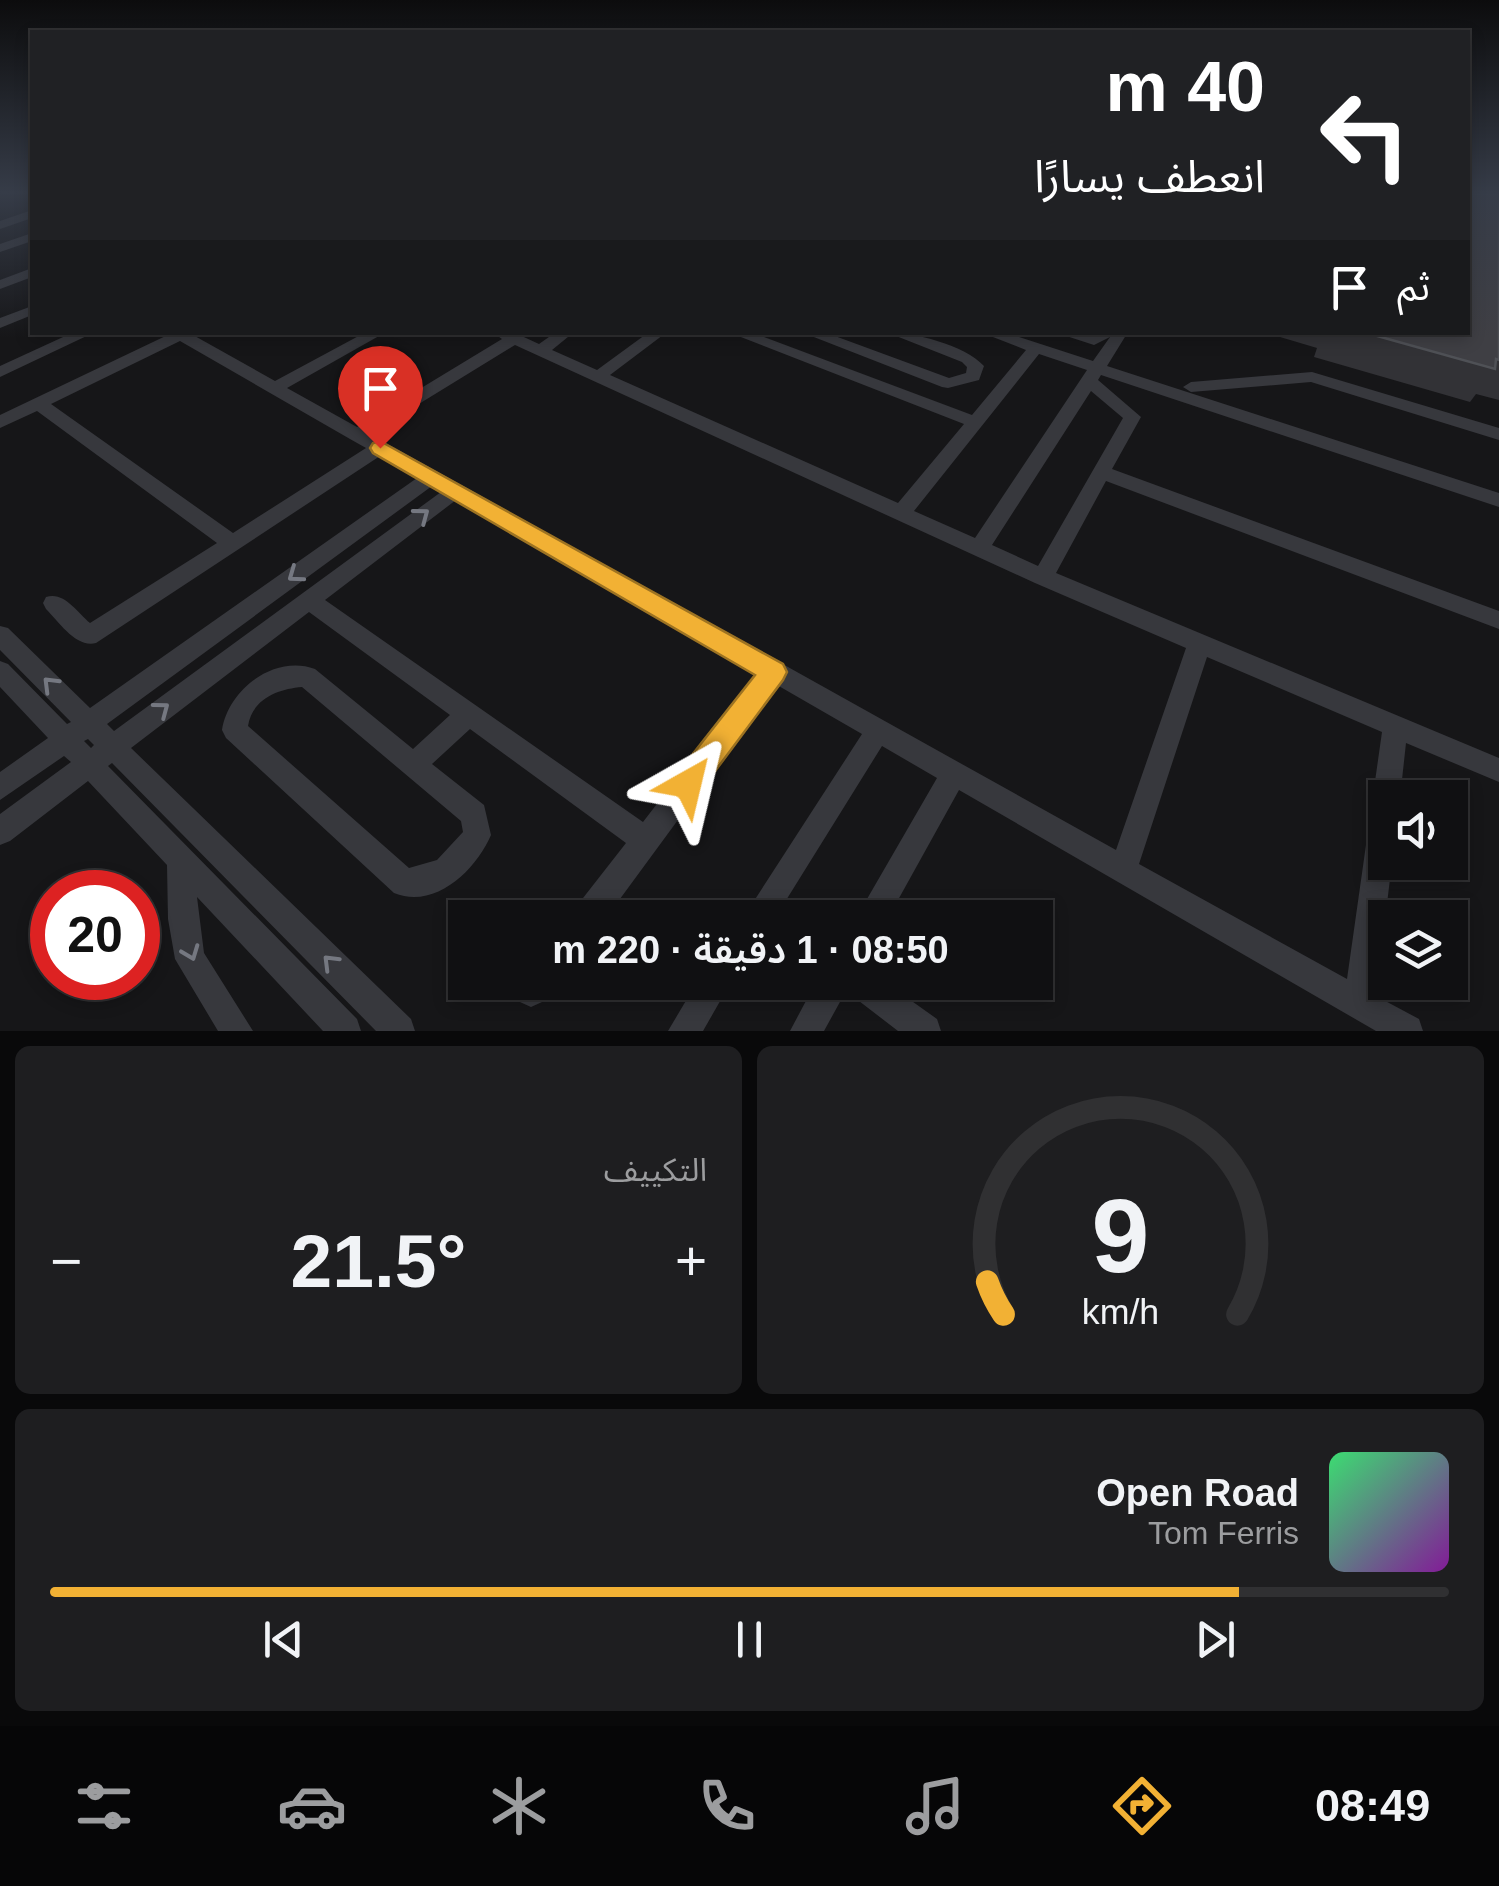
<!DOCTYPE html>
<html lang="ar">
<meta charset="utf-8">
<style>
:root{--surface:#101012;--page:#1e1e20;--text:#f1f3f6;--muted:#9c9d9f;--line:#303032;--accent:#f2b134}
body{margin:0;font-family:Arial,"Noto Sans Arabic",sans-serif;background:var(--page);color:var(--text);direction:rtl;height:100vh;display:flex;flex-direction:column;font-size:38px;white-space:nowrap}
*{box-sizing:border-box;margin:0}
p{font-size:32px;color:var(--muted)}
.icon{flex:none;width:55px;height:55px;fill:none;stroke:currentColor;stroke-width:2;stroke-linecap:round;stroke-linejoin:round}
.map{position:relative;height:1031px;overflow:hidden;direction:ltr}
.details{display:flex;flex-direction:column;gap:15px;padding:15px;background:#09090a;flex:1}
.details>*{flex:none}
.banner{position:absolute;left:30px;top:30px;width:1440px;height:305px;border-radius:0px;box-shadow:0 5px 15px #0003,0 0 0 2px var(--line);direction:rtl;background:#202124;color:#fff;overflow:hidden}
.controls{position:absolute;left:1368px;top:780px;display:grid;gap:20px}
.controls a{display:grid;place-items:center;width:100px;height:100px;border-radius:0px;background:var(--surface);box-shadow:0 5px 15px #0003,0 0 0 2px var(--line);font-size:50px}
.speed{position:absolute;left:30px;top:870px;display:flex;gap:20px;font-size:50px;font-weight:700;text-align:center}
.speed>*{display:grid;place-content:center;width:130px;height:130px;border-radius:50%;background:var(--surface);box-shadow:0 5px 15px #0003,0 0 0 2px var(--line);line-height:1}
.speed .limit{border:15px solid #d22;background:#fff;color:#111}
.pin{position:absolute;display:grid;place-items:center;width:85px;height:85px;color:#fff;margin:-102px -42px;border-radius:50% 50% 50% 0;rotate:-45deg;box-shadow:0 0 10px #0007}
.pin .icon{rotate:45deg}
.me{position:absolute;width:110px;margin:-55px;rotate:37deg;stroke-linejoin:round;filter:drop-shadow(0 0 8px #0008)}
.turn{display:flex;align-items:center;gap:35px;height:210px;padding:0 40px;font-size:45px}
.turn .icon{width:130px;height:130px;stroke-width:2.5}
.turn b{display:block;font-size:70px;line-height:85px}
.then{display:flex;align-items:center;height:95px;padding:0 40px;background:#0003;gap:20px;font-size:38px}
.big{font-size:75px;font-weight:600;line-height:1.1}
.details .tile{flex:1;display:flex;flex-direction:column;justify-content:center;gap:15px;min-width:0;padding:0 35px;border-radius:15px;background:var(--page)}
.details .dial{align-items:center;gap:0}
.dial svg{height:260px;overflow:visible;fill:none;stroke:var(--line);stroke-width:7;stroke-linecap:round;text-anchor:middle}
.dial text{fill:var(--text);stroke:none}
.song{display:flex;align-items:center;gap:30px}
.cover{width:120px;height:120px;border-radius:15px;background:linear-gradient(135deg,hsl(140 70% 55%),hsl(290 70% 35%))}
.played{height:10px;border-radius:5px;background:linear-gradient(90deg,var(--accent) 85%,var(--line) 85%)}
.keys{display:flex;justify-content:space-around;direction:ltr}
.heat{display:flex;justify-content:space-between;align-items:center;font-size:55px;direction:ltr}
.details .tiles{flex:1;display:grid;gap:15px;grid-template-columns:1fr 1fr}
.tile:last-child{grid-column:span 2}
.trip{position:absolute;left:448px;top:900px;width:605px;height:100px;border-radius:0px;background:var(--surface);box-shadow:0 5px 15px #0003,0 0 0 2px var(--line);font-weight:600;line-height:100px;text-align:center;direction:rtl}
.tab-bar{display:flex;height:160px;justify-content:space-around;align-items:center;background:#060607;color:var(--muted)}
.tab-bar .icon{width:70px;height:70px}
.tab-bar .current{color:var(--accent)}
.tab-bar b{font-size:45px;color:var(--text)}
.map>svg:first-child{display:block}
</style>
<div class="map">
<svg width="1499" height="1031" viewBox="0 0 1499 1031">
<rect width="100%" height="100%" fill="#161618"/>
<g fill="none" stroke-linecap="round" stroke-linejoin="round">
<path fill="#37383d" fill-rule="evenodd" d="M32,210V218L0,229V221Z
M32,233V241L0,252V244Z
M32,268V277L0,289V280Z
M32,306V315L0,328V318Z
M74,332H95L0,377V366Z
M174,332H194L193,335L275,381L366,332H386L287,388L357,427L502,339L492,332H513L539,344L556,332H574L552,350L597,370L649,332H667L610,375L898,503L964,424L728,332H751L972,415L1026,350L980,332H1004L1093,361L1110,337L1094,345L1054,332H1128L1107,366L1499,493V507L1101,375L1098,380L1141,417L1112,469L1499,611V629L1106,481L1056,573L1499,758V782L1406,743L1400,798H1385V862H1392L1376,996L1419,1019L1423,1031H1376L959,790L888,918H856L937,778L882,746L775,918H743L862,734L777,685L606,918H572L576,907L626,843L470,729L432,764L484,805L491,835C476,870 435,910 394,893L226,738L222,730C228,690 274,654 315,669L413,749L450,715L309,612L131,748L411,1019L415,1031H376L112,763L108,766L357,1019L361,1031H323L197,897L204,953L253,1031H218L175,959L168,919L167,865L88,781L10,841L0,845V814L71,762L64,756L0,800V772L48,738L0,687V661L8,664L67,724L71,722L0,650V626L8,628L90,708L417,478L380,456L96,643C76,648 60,623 46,609L43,603L46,597C64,591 77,612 90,623L217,543L37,411L0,428V415ZM180,341L350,439L366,448L233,533L51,404ZM515,345L1035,583L1186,648L1116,850L370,434ZM1039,354L1087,370L975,538L914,511ZM1091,391L1123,418L1038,566L992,545ZM432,486L441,492L114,731L107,724ZM456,500L757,674L643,822L325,600ZM1207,657L1382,732L1347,979L1139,864ZM302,687L461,821L463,832L437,860L409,868L248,726C252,699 278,689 302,687ZM88,739L94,745L91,748L84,741Z
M801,332H824L949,378L966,373L967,367L962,362L886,332C913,332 965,345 984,366L979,380L948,388L942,387Z
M1312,372L1499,428V440L1311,382L1191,392L1183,387L1191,382Z
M519,982H552L542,1002L531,1007L520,1002L515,991Z
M697,982H731L703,1031H668Z
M816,982H885L937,1019L941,1031H898L846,991L824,1031H790Z"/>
</g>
<path fill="#323236" d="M1499,195V400L1476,394L1470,402L1314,357L1317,348L1263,332H1468Z"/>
<path fill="#3f3f44" stroke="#4f5156" stroke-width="2.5" d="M1468,194L1499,195V360L1496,359L1495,369L1363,332H1468Z"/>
<defs><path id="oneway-chevron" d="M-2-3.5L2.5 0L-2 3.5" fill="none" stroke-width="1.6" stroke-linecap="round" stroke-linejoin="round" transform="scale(2.5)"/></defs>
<g stroke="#757881">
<use href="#oneway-chevron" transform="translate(422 515) rotate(-37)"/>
<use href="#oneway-chevron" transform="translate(295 575) rotate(144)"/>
<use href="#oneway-chevron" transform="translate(50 684) rotate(-135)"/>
<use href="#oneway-chevron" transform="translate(162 709) rotate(-37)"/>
<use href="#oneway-chevron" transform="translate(191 953) rotate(69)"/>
<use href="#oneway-chevron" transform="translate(330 962) rotate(-135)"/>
</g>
<linearGradient id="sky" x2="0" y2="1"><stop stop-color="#0c0c0d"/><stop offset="0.57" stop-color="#363c48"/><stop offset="1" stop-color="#363c48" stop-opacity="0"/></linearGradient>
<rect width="1499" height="338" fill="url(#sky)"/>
<path fill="#f2b134" stroke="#9d7322" stroke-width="2.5" d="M380,441L783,664L787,672L783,680L698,794L688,798L677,794L673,784L677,774L755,675L373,453L370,448L373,443Z"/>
</svg>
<div class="controls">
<a><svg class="icon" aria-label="sound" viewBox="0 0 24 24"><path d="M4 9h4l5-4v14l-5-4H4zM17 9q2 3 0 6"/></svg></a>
<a><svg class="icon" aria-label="layers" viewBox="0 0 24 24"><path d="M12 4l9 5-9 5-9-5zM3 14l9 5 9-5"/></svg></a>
</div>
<div class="speed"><div class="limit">20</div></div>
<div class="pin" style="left:380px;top:448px;background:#d93025"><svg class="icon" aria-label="arrive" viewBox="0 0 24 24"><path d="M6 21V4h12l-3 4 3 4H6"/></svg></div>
<svg class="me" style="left:688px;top:784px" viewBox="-20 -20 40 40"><path d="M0-17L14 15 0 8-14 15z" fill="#f2b134" stroke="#fff" stroke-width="4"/></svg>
<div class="trip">08:50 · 1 دقيقة · 220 m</div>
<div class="banner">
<div class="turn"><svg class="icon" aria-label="left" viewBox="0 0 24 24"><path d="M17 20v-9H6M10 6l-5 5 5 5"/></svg><div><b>40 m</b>انعطف يسارًا</div></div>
<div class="then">ثم<svg class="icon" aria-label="arrive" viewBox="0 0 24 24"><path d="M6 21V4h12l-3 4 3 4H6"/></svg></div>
</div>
</div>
<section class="details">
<div class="tiles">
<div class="tile dial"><svg viewBox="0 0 100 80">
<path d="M14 69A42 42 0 1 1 86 69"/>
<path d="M14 69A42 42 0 0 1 9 59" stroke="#f2b134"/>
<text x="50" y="56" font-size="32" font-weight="700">9</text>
<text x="50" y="72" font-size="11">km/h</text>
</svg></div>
<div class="tile"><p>التكييف</p>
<div class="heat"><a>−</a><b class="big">21.5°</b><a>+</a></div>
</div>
<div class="tile">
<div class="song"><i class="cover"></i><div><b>Open Road</b><p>Tom Ferris</p></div></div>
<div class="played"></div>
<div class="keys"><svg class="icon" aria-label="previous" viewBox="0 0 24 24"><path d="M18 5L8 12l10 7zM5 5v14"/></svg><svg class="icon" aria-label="pause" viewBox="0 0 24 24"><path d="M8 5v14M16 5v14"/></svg><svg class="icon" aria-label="next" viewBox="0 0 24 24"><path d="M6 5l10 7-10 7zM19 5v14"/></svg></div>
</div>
</div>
</section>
<nav class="tab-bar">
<b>08:49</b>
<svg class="icon current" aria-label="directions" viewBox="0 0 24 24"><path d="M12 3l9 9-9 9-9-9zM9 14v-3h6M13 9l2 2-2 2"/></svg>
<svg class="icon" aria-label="music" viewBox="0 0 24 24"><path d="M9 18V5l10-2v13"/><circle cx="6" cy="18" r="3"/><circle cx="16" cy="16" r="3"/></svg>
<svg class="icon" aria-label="phone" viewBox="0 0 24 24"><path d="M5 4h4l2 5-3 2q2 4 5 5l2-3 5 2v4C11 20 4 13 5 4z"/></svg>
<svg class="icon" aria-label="climate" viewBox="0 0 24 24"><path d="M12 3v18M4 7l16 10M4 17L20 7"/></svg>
<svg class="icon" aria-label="car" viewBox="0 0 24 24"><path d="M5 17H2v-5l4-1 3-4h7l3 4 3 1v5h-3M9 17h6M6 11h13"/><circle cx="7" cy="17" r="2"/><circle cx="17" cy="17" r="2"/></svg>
<svg class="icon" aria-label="filters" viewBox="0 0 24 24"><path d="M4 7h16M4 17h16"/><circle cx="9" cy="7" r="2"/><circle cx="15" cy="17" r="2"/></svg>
</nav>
